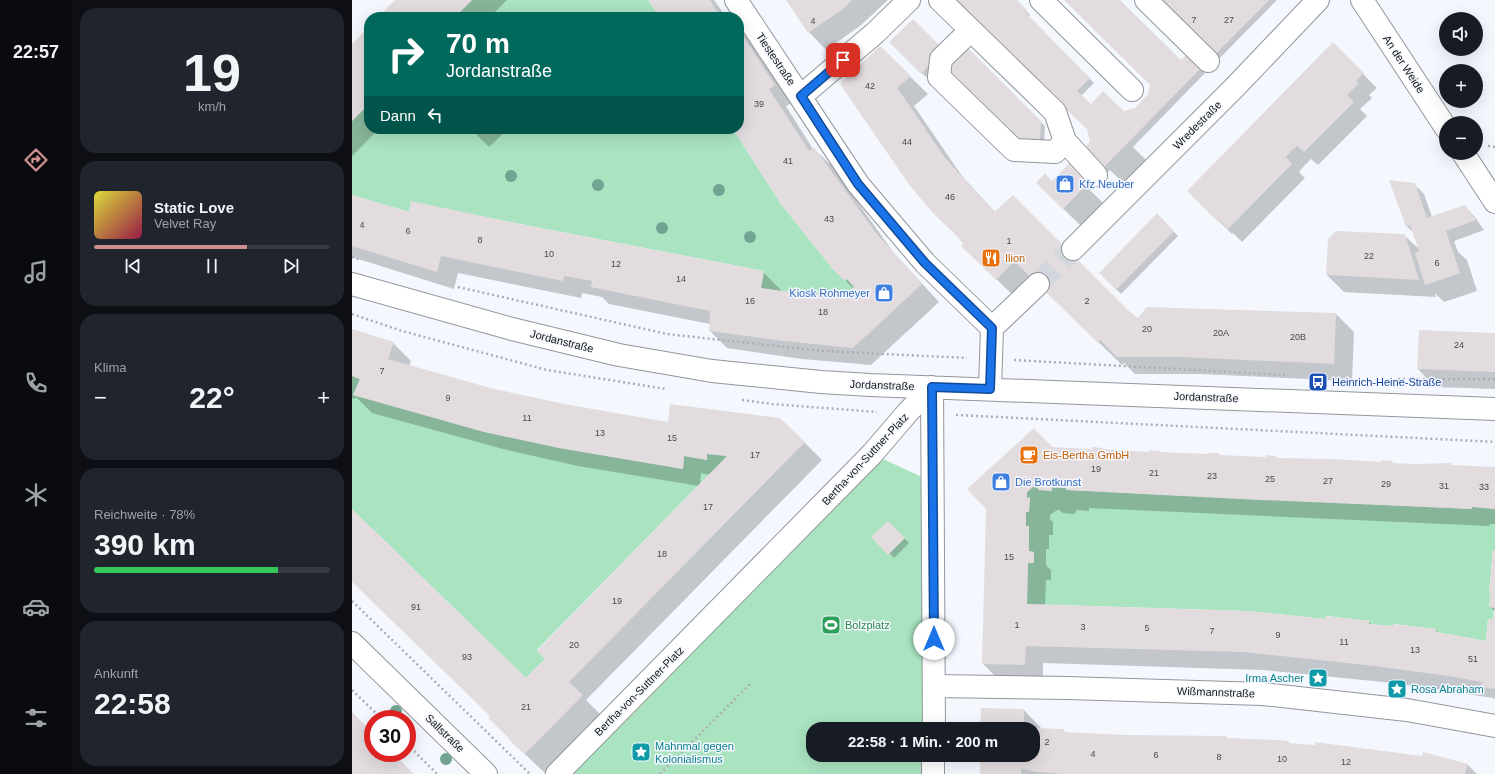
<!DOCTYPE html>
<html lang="de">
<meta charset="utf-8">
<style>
:root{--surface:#171b24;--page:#20242c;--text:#f1f3f6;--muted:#9ea1a6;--line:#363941;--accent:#d08f91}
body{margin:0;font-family:Helvetica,sans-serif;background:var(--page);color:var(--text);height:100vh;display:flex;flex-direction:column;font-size:15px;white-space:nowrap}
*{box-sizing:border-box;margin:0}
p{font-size:13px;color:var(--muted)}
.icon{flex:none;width:22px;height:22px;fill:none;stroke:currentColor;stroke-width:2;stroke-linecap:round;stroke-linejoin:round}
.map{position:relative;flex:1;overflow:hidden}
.side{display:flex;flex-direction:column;gap:8px;padding:8px;background:#0d0f14;width:280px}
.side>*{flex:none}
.hud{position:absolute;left:12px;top:12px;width:380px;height:122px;border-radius:16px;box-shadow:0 4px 16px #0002;background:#00695c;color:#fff;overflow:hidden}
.controls{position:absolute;left:1087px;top:12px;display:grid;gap:8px}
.controls a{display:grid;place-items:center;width:44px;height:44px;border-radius:50%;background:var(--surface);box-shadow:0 4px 16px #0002;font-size:20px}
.speed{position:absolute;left:12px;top:710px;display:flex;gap:8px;font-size:20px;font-weight:700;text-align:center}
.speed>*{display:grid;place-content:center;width:52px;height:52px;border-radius:50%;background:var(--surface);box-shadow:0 4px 16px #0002;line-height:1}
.speed .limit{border:6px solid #d22;background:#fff;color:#111}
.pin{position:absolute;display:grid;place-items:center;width:34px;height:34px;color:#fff;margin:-17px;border-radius:8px;box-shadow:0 2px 6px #0006}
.me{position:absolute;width:44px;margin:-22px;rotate:0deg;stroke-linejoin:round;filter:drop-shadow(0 0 3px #0008)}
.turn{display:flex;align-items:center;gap:14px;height:84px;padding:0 16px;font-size:18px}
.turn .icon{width:52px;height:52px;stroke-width:2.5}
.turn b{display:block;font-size:28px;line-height:34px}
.then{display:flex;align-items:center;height:38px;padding:0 16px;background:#0003;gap:8px;font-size:15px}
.big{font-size:30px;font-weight:600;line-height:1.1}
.side .card{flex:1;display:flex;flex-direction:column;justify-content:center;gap:6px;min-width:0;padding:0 14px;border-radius:16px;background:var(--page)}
.side .dial{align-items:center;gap:0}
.dial b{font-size:52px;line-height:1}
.song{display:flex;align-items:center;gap:12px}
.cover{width:48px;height:48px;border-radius:6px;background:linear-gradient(135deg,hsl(60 70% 55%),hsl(340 70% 35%))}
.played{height:4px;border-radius:2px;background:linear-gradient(90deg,var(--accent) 65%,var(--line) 65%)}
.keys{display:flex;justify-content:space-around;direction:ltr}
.heat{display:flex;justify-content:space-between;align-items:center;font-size:22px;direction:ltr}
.charge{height:6px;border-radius:3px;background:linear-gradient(90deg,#34c759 78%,var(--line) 0)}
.trip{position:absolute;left:454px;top:722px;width:234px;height:40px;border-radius:16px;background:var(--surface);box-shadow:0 4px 16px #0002;font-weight:600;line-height:40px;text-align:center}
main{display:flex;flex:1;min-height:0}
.tab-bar{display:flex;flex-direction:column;width:72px;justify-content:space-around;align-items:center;background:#090b0e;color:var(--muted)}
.tab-bar .icon{width:28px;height:28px}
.tab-bar .on{color:var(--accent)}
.tab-bar b{font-size:18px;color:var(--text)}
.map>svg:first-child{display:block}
</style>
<main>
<nav class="tab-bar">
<b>22:57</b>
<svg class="icon on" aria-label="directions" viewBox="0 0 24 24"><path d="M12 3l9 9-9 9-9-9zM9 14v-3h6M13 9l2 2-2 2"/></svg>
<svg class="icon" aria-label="music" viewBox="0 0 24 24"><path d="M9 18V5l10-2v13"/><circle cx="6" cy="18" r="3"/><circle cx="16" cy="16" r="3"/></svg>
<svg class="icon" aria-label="phone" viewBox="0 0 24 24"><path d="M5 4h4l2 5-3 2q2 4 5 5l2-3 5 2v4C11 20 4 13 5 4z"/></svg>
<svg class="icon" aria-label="climate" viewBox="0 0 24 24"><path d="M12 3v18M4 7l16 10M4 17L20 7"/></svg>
<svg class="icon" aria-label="car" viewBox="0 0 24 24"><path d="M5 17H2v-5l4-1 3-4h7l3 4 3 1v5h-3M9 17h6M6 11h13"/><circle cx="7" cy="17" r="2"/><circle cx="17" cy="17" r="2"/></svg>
<svg class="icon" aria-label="filters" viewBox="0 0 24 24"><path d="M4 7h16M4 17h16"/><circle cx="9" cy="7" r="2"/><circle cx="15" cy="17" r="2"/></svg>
</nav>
<section class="side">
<div class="card dial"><b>19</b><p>km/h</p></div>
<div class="card">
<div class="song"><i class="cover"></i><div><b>Static Love</b><p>Velvet Ray</p></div></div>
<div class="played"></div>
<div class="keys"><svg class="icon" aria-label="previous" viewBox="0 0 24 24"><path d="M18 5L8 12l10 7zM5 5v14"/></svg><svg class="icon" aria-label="pause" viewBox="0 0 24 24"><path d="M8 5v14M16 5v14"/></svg><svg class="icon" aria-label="next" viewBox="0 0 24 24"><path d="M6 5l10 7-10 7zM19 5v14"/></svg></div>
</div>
<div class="card"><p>Klima</p>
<div class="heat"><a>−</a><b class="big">22°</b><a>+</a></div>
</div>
<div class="card"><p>Reichweite · 78%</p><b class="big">390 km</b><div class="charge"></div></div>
<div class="card"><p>Ankunft</p><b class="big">22:58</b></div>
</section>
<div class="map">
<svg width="1143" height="774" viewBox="0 0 1143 774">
<rect width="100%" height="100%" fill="#f4f8fe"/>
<path fill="#a9e3c0" d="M120,0H296L308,17H103Z
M17,104V129H381L429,204L480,268L493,280L495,279L502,287L492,296L437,292L409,288L412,271L168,224L59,202L57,212L0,195V121Z
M0,376L8,379L1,395L133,432L207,448L331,469L332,456L354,460L355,454L375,456L185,650L193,659L174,678L0,509Z
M520,454L581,482L582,729H461V755H582V774H204Z
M681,487H686L687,490L700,491V487L714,488V490L1120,509V507L1143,509V550H1141L1137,594H1139L1137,607L1142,608L1141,619H1136L1134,641L1084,632V629L1042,624L1041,626L1017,624V621L974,616L973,619L895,611L675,604L676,563H682V552L677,551V526H674V512L677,511L678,498H675V492Z"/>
<path fill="#0003" fill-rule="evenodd" d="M44,0H155L138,17H27Z
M298,0H362L374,17H309Z
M435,0H536L508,26L474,50L457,32Z
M663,0L678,15L676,17L742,83L729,96L739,106L772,112L783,109L797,95L799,84L714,0H767L829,61L835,56L853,73L781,147L794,160L771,183L758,170L739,189L736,186L735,187L751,203L729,226L685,183L700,182L739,142L736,130Z
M809,0H925L862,64Z
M561,20L583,68L574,77L538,42Z
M17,27V129H27L0,156V45Z
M387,28L396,36L440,103L434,106L461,149H462L480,166L541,252L587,302L519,365L450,359L375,348L358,331V324L257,304L250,297L230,293L229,298L106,273L102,289L0,257V196L58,213L168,225L411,272L429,290V292L492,297L502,289L480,267L382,129H387Z
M981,44L1025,88L1017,95L1020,98L1008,109L1015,116L966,165L959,159L953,165L947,172L953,178L890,242L881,233L880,234L836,191Z
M528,47L576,94L562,106L610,176L643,212L786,319L795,308L984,314L1002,332L1000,381L847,374H783L772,363L770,365L687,284L668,302L634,269L607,237L582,213Z
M615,49L693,126L692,146Z
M119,129H156L137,147Z
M1062,184L1072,194L1080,217L1113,206L1122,216L1132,230L1102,241L1106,252L1115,260L1125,291L1092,302L1083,293L1084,297L992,292L975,275L1052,235L1068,250L1062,233L1054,226Z
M805,215L826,236L769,294L748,273Z
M0,330L41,343L59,361L57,366L142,390L218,406L316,423L452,442L470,460L234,700L253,719L200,774H194L160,742L139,716L0,581V509L174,680L195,659L347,486L226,466L151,449L20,413L4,397L3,399L0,398ZM349,473L358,475L348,485Z
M1143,334V389L1083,387L1066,369Z
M700,448L798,453L808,452L809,453L915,458L924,457L926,459L1030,463L1040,462L1042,464L1063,465L1098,464L1100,466L1143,468V524H1138L1137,526L737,508V511L724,510L723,514L711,513L707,510H705L698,515V519L701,522V535H697V549H694V565L699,570V580H694L693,606L1017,622L1020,625L1083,630L1087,633L1135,642L1142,620L1143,611L1138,607L1140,595L1138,594L1143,551V699L1141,698L1041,683L910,670L691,663V682L648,681L631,664L635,509Z
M536,522L557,543L542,558L521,537Z
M630,709L672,710L690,729L711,730L714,733L937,742L938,744L1116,765L1125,774H628L629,755H681V729H629Z"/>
<path fill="#e3dcdf" d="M43,0H120L103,17H26Z
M296,0H358L369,17H308Z
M434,0H500L491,9L456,33Z
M598,0H665L675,10L673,12L738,78L725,91L739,104L751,91L772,111L783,108L796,94L798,85L712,0H768L829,60L835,54L849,68L711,209L684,183L693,173L700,181L738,142L735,129Z
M808,0H917L857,61Z
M561,19L590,48L577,61L579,63L569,74L537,42Z
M17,26V104L0,121V44Z
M387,30L423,85L417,89L457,151L462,147L524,233L570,284L501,348L432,341L357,331L358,311L239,287L240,281L212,276L211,281L89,256L85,272L0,246V195L57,212L59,201L168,224L412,271L409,288L437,292L492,296L502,287L495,279L493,281L480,268L429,204L381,129H387Z
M981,42L1012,73L1004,81L1007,83L995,95L1002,102L952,152L945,146L939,151L934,157L940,164L876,229L867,220L866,222L835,191Z
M528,46L559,76L545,88L555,102L593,158L639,208L642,212L661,195L777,311L786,318L795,307L984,313L982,364L829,357H765L748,340L746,343L662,261L644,280L609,246L611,244L606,237L582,214L558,186L488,84Z
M615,47L689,121L688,142L661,143L594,68Z
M1037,180L1063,183L1075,218L1113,205L1124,220L1094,231L1108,273L1073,285L1063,253L1067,251L1058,225L1054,227Z
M805,213L822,231L764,290L747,273Z
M984,231L1053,234L1067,280L974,275L976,239Z
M0,329L42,342L36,359L142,389L218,405L316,422L318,404L428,418L453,442L217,682L231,695L173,754L136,718L138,716L0,582V509L174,678L193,659L185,651L375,456L355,454V460L332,456L331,469L207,448L132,432L1,395L8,379L0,376Z
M1067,330L1143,333V372L1065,369Z
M682,428L700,447L740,449V447L751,448V449L797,452V450L808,451V452L856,454L855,453H867V455L914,457V455L924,456V458L983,459L1029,462V460L1040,461L1041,463L1063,464L1099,463V465L1143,467V509L1120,507V509L888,499L714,490V488L700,487V491L686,490V487H681L675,492V498L678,497L677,512H674V526H677V551L682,552V563H676L675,604L895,611L973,619L974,616L1017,621V624L1041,626V624L1084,629V632L1134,641L1136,619H1141L1143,609V689L1129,687L1130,682L1096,676L1023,666L892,652L674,646L673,665L630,664L634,509L615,489Z
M536,521L553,538L536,555L519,537Z
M1141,550H1143V608L1137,607L1139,594H1137Z
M629,708L672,709V728H675V729H628Z
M0,712L21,733V753H41L62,774H0Z
M681,728L712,729V732L774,735L875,736V738L927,740L937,741V743L963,745V742L1070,756L1071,752L1116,764L1113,774H709L678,771V770L669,769V774H628V755H681Z"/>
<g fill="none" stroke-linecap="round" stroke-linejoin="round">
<path stroke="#d3d6dc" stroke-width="22" stroke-dasharray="22 11" stroke-linecap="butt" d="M686,284L721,249"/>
<defs>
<path id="minor" d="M384,0L506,184L573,263L640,328L638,389
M588,0L703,112L713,141L744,175
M689,0L780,90
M794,0L856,61
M1010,0L1094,128
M619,30L589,59L587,77L662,150L703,152L713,141
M449,96L523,33L557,0
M1111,153L1143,202
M721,249L883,87L966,0
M0,284L160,329L267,355L360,371L469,382L518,385L1143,409
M640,328L686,284
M0,643L134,774
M582,686L715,688L911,694L1055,710L1143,726
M205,774L520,454L556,412L580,387L582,729
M581,774V755"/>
</defs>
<use href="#minor" stroke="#92969b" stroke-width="24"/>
<path stroke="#abaeb3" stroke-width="2.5" stroke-dasharray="2 3" stroke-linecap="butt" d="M1136,146L1143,147
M0,257L9,260
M106,287L315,334L470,351L615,358
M0,314L50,331L195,370L314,389
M662,360L933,375
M1046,379H1143
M390,400L420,404L525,412
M604,415L1143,442
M0,601L178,774
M0,690L30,719
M55,744L85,774
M308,774L400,682"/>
<use href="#minor" stroke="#fff" stroke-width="22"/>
</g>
<g fill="#71a492">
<circle cx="159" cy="176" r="6"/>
<circle cx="246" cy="185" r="6"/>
<circle cx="367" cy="190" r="6"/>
<circle cx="310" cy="228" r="6"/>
<circle cx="398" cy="237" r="6"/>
<circle cx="44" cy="711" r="6"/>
<circle cx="94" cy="759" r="6"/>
</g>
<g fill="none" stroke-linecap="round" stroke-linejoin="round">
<defs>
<path id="route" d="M491,60L449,96L506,184L573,263L640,328L638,389L580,387L582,639"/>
</defs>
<use href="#route" stroke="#114b97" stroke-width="10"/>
<use href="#route" stroke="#1a73e8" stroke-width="7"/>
</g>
<defs>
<symbol id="shop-square" viewBox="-11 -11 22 22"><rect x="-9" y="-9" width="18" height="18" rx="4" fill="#3f7fe0" stroke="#f4f8fe"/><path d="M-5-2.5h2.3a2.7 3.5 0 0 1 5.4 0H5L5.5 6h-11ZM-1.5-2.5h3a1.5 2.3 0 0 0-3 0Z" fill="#fff"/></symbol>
<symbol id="restaurant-square" viewBox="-11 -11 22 22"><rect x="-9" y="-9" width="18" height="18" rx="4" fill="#e8710a" stroke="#f4f8fe"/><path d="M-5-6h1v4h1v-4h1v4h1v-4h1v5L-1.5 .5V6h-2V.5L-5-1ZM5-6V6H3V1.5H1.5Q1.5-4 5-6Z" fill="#fff"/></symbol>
<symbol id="bus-square" viewBox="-11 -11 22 22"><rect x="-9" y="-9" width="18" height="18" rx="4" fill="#1a4fb4" stroke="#f4f8fe"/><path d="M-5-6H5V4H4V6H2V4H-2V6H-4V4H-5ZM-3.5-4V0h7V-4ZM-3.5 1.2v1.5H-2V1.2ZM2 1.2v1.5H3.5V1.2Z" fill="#fff"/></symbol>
<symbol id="cafe-square" viewBox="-11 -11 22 22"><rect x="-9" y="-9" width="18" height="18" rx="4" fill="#e8710a" stroke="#f4f8fe"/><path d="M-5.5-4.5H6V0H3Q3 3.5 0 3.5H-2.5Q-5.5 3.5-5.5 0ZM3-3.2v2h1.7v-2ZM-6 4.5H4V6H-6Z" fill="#fff"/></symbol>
<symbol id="stadium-square" viewBox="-11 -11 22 22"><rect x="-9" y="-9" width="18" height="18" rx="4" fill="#2e9e5b" stroke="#f4f8fe"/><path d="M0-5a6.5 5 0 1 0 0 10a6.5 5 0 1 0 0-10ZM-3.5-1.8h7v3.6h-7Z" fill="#fff"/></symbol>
<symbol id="sight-square" viewBox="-11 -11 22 22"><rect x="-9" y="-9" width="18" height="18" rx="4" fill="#0f9aa8" stroke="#f4f8fe"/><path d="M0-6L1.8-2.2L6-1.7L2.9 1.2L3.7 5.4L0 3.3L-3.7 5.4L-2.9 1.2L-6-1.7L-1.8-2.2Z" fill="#fff"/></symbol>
</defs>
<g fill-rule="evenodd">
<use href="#shop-square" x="702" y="173" width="22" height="22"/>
<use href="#restaurant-square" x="628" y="247" width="22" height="22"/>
<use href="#shop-square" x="521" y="282" width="22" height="22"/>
<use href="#bus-square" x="955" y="371" width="22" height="22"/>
<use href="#cafe-square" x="666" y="444" width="22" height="22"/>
<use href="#shop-square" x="638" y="471" width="22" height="22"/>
<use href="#stadium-square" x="468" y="614" width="22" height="22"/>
<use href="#sight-square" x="955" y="667" width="22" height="22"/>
<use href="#sight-square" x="1034" y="678" width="22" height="22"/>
<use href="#sight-square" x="278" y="741" width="22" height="22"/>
</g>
<g text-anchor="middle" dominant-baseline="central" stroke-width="3" stroke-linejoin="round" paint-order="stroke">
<g font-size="9" fill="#49484a">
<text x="842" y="20">7</text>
<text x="877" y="20">27</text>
<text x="461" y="21">4</text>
<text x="518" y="86">42</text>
<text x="407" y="104">39</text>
<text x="555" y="142">44</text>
<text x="436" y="161">41</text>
<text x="598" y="197">46</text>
<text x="477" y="219">43</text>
<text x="10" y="225">4</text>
<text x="56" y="231">6</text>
<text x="128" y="240">8</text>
<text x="657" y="241">1</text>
<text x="197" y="254">10</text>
<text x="1017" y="256">22</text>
<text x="1085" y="263">6</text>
<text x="264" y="264">12</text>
<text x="329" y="279">14</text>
<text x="398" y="301">16</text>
<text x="735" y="301">2</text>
<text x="471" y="312">18</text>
<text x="795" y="329">20</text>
<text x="869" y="333">20A</text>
<text x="946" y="337">20B</text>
<text x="1107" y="345">24</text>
<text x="30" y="371">7</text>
<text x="96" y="398">9</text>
<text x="175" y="418">11</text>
<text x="248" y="433">13</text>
<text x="320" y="438">15</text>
<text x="403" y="455">17</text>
<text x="744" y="469">19</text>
<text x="802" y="473">21</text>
<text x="860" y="476">23</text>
<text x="918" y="479">25</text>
<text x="976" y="481">27</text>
<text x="1034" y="484">29</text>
<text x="1092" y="486">31</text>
<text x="1132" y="487">33</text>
<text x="356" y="507">17</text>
<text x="310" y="554">18</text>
<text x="657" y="557">15</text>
<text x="265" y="601">19</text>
<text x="64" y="607">91</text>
<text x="665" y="625">1</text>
<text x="731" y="627">3</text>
<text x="795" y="628">5</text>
<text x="860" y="631">7</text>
<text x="926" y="635">9</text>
<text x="992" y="642">11</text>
<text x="222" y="645">20</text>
<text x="1063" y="650">13</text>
<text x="115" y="657">93</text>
<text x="1121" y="659">51</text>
<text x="174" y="707">21</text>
<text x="695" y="742">2</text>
<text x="741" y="754">4</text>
<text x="804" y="755">6</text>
<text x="867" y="757">8</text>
<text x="930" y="759">10</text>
<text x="994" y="762">12</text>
</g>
<g font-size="11" fill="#161719" stroke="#f4f8fe">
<text transform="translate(424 59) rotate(56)">Tiestestraße</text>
<text transform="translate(1052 64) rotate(57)">An der Weide</text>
<text transform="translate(845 125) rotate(-45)">Wredestraße</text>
<text transform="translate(210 341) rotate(14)">Jordanstraße</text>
<text transform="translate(530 385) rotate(2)">Jordanstraße</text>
<text transform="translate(854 397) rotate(2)">Jordanstraße</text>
<text transform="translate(513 459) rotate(-47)">Bertha-von-Suttner-Platz</text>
<text transform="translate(287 691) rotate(-45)">Bertha-von-Suttner-Platz</text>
<text transform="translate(864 692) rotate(2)">Wißmannstraße</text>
<text transform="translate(93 733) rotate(44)">Sallstraße</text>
</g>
<g font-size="11" fill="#366cbe" stroke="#f4f8fe" text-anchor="start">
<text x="727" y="184">Kfz Neuber</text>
<text x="518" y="293" text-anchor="end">Kiosk Rohmeyer</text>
<text x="663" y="482">Die Brotkunst</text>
</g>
<g font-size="11" fill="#c56008" stroke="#f4f8fe" text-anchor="start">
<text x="653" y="258">Ilion</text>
<text x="691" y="455">Eis-Bertha GmbH</text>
</g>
<g font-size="11" fill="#164399" stroke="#f4f8fe" text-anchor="start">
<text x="980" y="382">Heinrich-Heine-Straße</text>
</g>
<g font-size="11" fill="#27864d" stroke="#f4f8fe" text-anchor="start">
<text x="493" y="625">Bolzplatz</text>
</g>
<g font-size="11" fill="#0d838f" stroke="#f4f8fe" text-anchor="start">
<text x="952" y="678" text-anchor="end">Irma Ascher</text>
<text x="1059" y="689">Rosa Abraham</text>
<text x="303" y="746">Mahnmal gegen<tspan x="303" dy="13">Kolonialismus</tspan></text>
</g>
</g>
</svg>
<div class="controls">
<a><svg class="icon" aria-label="sound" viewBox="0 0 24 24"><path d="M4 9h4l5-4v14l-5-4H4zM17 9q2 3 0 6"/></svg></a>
<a>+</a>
<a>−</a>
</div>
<div class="speed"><div class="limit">30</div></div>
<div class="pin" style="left:491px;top:60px;background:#d93025"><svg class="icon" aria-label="arrive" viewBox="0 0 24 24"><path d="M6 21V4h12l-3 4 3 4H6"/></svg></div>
<svg class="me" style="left:582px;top:639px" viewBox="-20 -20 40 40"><circle r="19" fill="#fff"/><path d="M0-13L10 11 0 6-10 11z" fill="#1a73e8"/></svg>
<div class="trip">22:58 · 1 Min. · 200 m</div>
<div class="hud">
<div class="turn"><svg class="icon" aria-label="right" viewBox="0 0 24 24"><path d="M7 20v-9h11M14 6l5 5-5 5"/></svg><div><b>70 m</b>Jordanstraße</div></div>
<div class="then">Dann<svg class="icon" aria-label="left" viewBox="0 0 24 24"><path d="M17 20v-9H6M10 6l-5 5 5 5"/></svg></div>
</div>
</div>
</main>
